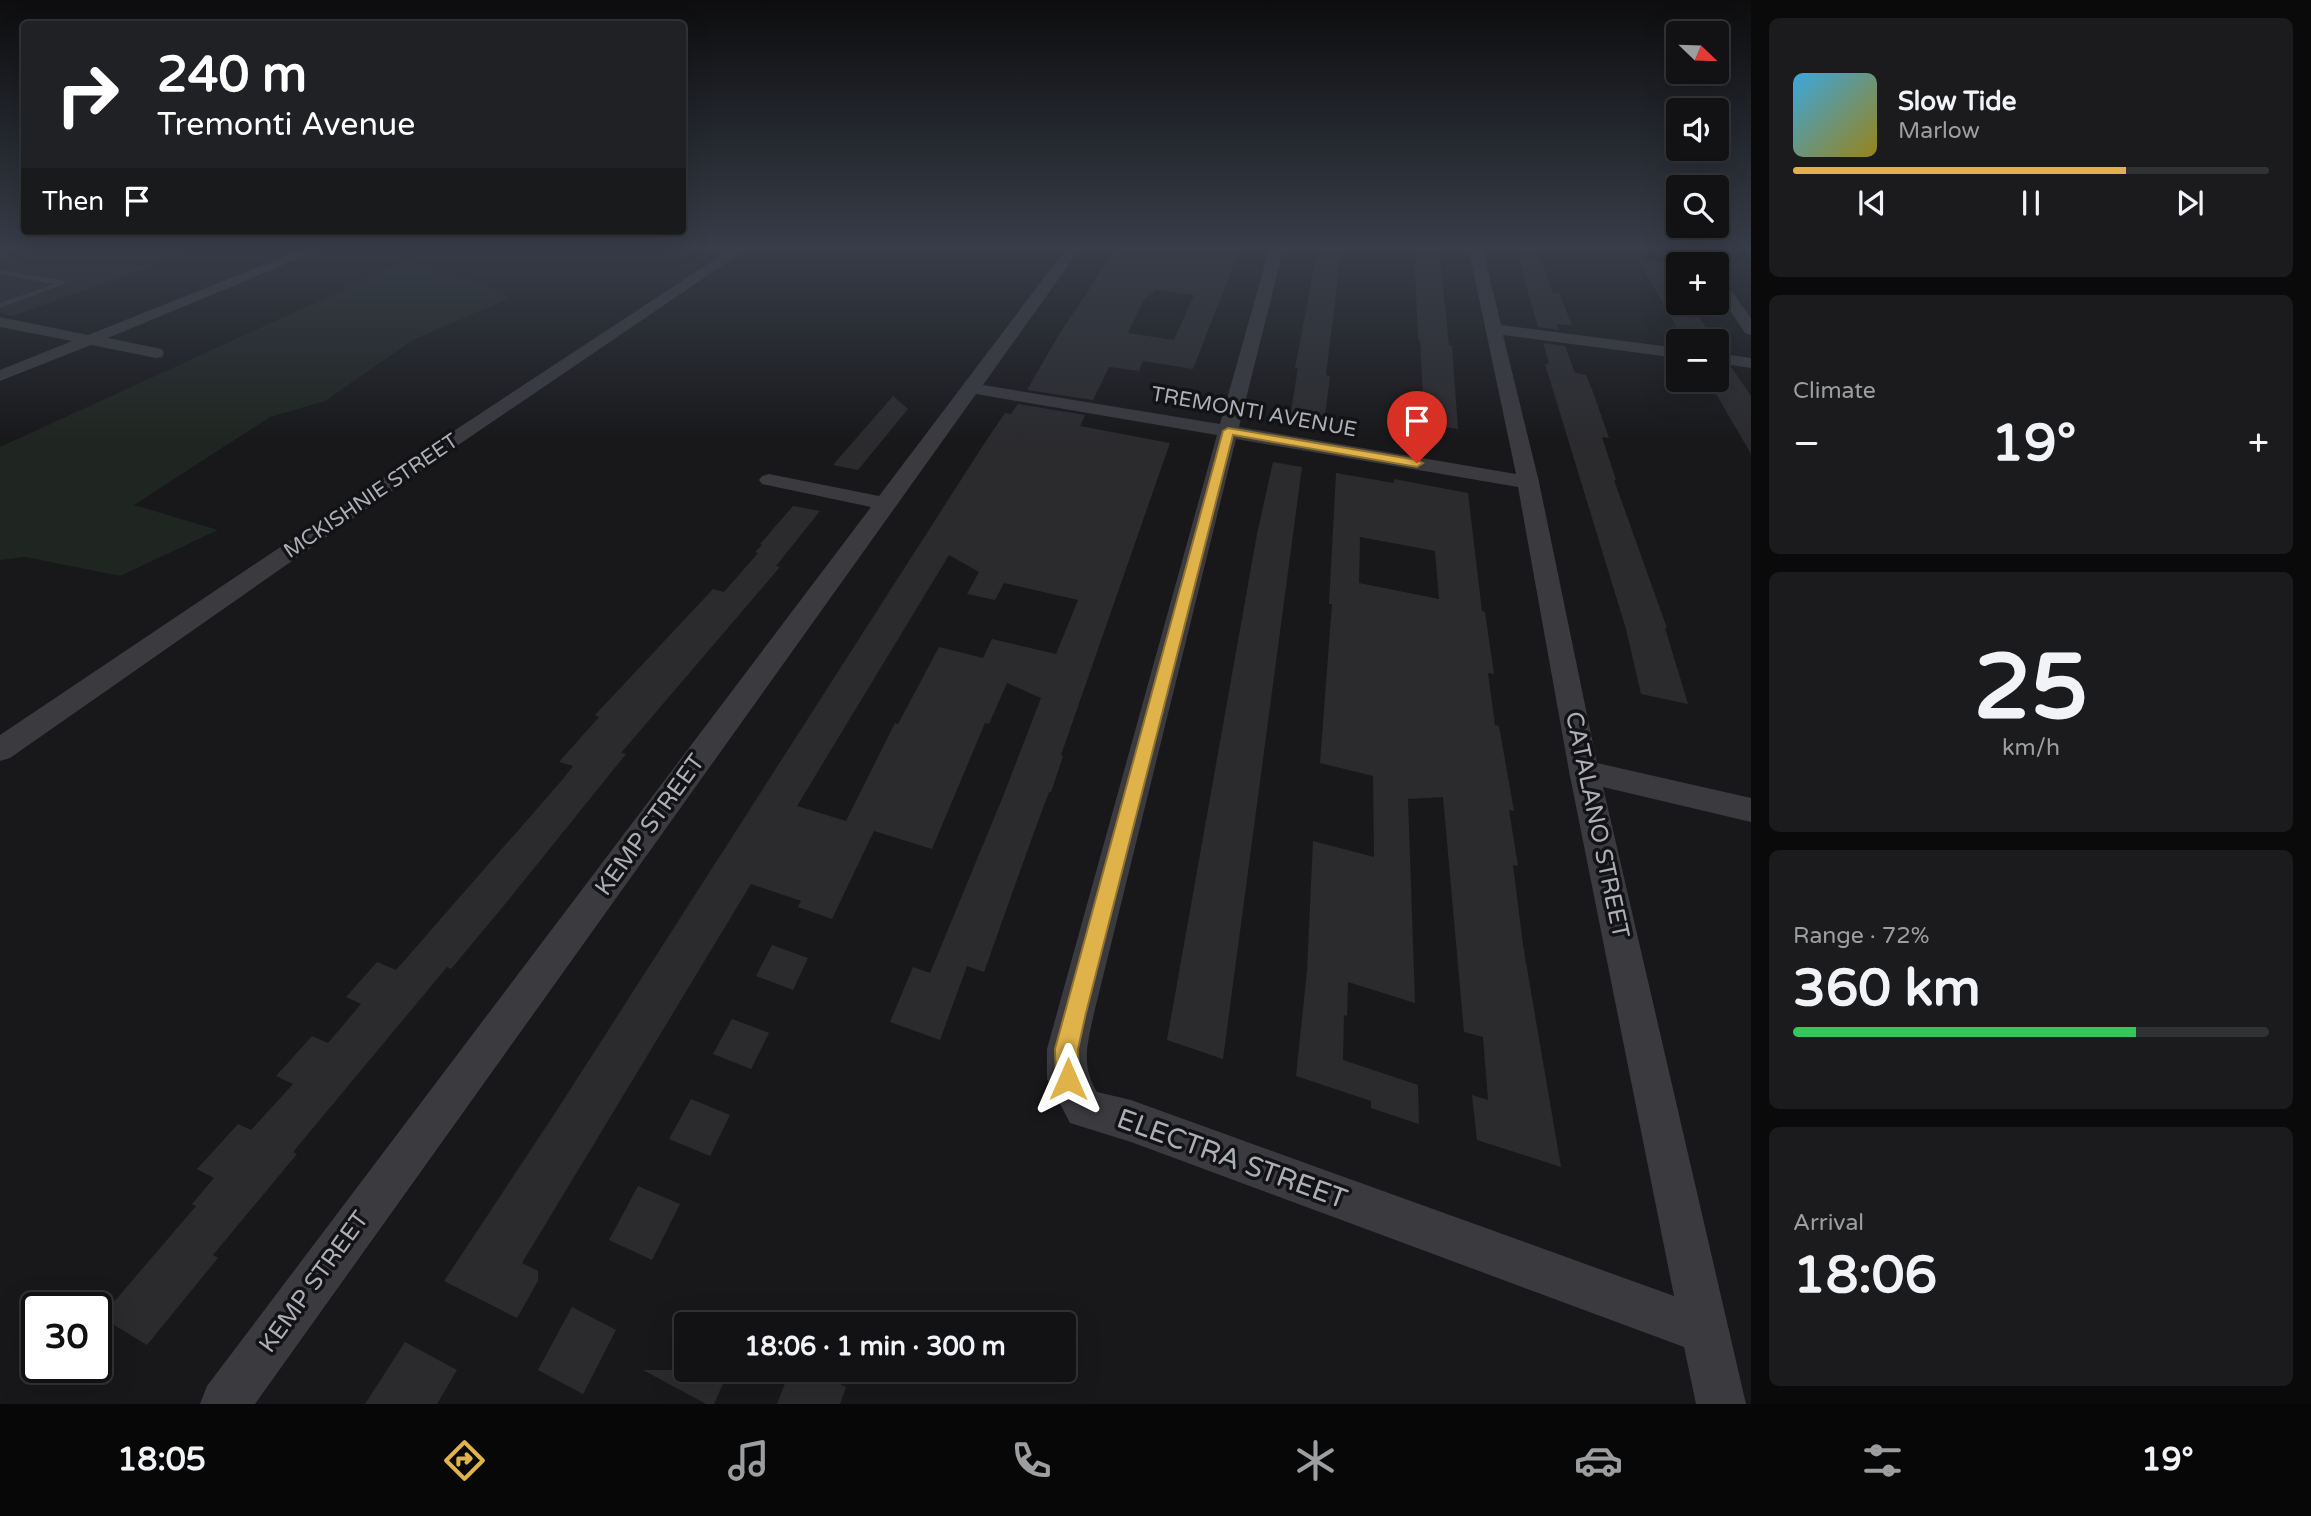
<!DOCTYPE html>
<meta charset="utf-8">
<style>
:root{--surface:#121214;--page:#1b1b1d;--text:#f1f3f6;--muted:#9c9ea0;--line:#313234;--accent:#e0b34a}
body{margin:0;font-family:"Varela Round",sans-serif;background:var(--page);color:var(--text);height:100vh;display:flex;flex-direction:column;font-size:26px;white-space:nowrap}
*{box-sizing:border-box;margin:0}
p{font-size:23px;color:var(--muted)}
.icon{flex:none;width:38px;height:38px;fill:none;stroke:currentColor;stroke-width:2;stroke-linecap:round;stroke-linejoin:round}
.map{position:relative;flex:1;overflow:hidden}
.details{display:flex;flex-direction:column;gap:18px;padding:18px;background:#0a0a0b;width:560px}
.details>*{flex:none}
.guide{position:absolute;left:21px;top:21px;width:665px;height:214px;border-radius:7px;box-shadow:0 7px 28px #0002,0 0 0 2px var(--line);background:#202124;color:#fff;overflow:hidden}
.needle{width:46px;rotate:113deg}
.fabs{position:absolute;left:1666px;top:21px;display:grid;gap:14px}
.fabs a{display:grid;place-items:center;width:63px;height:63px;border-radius:7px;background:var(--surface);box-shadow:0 7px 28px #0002,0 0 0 2px var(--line);font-size:35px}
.speed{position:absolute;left:21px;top:1292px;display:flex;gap:14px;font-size:35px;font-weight:700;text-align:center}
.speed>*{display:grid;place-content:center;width:91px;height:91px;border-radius:50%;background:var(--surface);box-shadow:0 7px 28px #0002,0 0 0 2px var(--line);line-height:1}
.speed .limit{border:4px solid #111;border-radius:10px;background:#fff;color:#111}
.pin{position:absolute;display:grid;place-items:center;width:60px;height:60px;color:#fff;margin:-72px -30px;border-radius:50% 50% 50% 0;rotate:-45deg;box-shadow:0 0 7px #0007}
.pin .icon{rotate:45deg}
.me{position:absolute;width:77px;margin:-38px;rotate:0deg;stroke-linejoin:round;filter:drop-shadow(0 0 5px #0008)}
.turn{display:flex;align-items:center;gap:24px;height:147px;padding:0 21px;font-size:32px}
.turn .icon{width:91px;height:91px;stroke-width:2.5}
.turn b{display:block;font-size:49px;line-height:60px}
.then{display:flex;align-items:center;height:66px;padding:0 21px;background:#0003;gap:14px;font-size:26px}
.big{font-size:52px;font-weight:800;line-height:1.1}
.details .card{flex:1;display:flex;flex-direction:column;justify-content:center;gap:10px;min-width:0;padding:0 24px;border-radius:10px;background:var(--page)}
.details .dial{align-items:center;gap:0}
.dial b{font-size:91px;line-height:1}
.song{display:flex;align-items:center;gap:21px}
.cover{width:84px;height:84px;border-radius:10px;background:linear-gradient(135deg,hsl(200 70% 55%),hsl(50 70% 35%))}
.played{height:7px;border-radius:4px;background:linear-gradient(90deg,var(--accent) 70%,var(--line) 70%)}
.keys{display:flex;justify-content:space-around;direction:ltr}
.heat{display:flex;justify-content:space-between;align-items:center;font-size:38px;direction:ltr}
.charge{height:10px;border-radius:5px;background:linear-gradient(90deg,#34c759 72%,var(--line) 0)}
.trip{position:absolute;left:674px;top:1312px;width:402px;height:70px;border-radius:7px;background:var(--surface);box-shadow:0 7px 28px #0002,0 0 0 2px var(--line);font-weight:800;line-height:70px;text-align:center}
.tabs{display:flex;height:112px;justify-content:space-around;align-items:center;background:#070708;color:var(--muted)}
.tabs .icon{width:49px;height:49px}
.tabs .selected{color:var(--accent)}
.tabs b{font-size:32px;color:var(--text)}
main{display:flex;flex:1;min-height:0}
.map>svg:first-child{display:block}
</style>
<main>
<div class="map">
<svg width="1751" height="1404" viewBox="0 0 1751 1404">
<rect width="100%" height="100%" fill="#18181a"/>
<path fill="#242427" d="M0,246H207L13,316L0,313Z"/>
<path fill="#1f2520" d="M439,246H480L426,271L471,280L510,298L413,340L325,401L270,417L134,505L218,530L120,576L25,557L0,560V447Z"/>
<path fill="#2b2b2e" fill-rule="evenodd" d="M1118,246H1241L1193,369L1143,361L1139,371L1109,367L1093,400L1027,390L1060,333ZM1156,290L1194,295L1174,340L1128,333L1144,299Z
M1318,246H1342L1326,375L1330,376L1324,423L1290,417L1298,368H1295Z
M1414,246H1438L1439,249L1449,345L1452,346L1458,429L1422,423L1423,394L1420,340L1418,339Z
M1515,246H1536L1553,293H1559L1572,325L1556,324L1559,330L1538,327Z
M1638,260L1665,263L1678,284V303H1690L1715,341H1685Z
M1543,343L1565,346L1575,373L1586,375L1593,392L1609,438L1602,437L1616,480H1614L1667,628H1665L1688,704L1641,694L1626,629L1545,364H1549Z
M1717,366L1732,368L1751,396V454L1708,380H1717Z
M893,396L908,409L858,470L833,465Z
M1018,404L1085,415L1080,426L1170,443L1061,755L1063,756L1051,792H1049L1029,846L984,972L967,966L940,1040L890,1022L913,967L930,973L1004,794L1041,698L1007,683L989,724L985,723L932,849L874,831L832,919L798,907L801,901L751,884L522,1263L538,1271V1281L517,1318L444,1281L559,1107L982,447L1005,413L1011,414ZM949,555L979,572L967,594L995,600L1004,583L1078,600L1056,654L992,639L983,658L939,647L898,724L895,723L846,821L797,806Z
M1273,462L1302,467L1223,1059L1167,1040L1257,534Z
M1336,473L1394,483V479L1468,493L1482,611L1485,612L1494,674L1488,673L1495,725L1499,726L1514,811L1509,810L1518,866L1513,865L1523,945L1561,1167L1477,1140L1472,1095L1488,1100L1483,1037L1464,1032L1443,797L1408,799L1415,1003L1348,982L1347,1016L1344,1015L1343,1060L1418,1085L1419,1124L1371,1108V1101L1296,1076L1307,971L1313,841L1374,857L1373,776L1320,763L1332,604H1329ZM1360,537L1435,551L1439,599L1359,583Z
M793,506L820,511L776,566L780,567L621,753L626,754L506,903L451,969L447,967L293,1152L297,1154L213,1255L218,1258L147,1345L101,1317L196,1206L192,1204L214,1178L197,1169L238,1124L251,1130L293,1084L276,1076L312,1036L328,1043L361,1004L346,997L377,962L396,970L563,779L573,766L559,762L599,717L595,715L713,589L724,592L758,553L755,552L762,545L760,544Z
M772,945L808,958L793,990L756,976Z
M732,1019L769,1033L751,1069L713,1054Z
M691,1099L730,1115L710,1156L669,1139Z
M638,1186L680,1204L652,1260L609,1240Z
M572,1307L616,1330L583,1394L538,1370Z
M405,1342L457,1370L437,1404H365Z
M643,1370H729L714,1404H706Z
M790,1370H813L846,1387L840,1404H777Z"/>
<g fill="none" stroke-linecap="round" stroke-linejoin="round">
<path fill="#3a3a3f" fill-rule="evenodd" d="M0,270L63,281L67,283L0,308V303L54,284L0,274Z"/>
<path fill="#3a3a3f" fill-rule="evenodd" d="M311,246H329L108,338L162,349L164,353L162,357L156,358L91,345L0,381V370L72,341L0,327V317L88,335Z
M735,246H751L448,452L10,758L0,761V735L434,444Z
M1068,246H1082L983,385L1220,424L1270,246H1284L1239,427L1516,474L1468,246H1482L1501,325L1678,348V358L1503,335L1539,482L1597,763L1751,798V822L1603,787L1746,1404H1696L1684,1347L1131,1142L1070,1123L1047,1079V1049L1217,435L976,394L255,1404H200L207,1386L871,507L762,484L759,480L762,476L769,474L879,496ZM1236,439L1518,487L1569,771L1674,1296L1131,1100L1097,1092C1080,1064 1088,1043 1094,1013Z
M1685,246H1699L1712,264H1698Z
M1717,277L1722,278L1751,318V335L1745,333L1717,291Z
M1717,353L1751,358V368L1717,363Z"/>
</g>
<linearGradient id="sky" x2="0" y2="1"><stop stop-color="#0d0d0e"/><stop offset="0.56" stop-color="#373d49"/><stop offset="1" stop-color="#373d49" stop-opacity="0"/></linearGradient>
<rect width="1751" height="442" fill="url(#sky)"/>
<path fill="#e0b34a" stroke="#927430" stroke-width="2" d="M1228,428L1417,460L1423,463L1417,467L1233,435L1086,1013L1078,1049L1079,1079L1076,1087L1068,1090L1059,1087L1056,1079L1055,1049L1223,431Z"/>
<g text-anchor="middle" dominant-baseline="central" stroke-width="7" stroke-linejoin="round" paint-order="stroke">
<g font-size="21" fill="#acafb8" stroke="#131315">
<text transform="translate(1254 412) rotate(10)">TREMONTI AVENUE</text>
<text transform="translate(371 496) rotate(-34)">MCKISHNIE STREET</text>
</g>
<g font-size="24" fill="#acafb8" stroke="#131315">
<text transform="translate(650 825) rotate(-54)">KEMP STREET</text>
<text transform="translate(1597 825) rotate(78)">CATALANO STREET</text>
<text transform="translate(314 1282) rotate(-54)">KEMP STREET</text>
</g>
<g font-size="28" fill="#acafb8" stroke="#131315">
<text transform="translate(1232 1159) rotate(20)">ELECTRA STREET</text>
</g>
</g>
</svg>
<div class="fabs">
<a><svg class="needle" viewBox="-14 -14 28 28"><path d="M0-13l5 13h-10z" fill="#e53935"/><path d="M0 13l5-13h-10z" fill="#9c9ea0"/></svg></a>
<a><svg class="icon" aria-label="sound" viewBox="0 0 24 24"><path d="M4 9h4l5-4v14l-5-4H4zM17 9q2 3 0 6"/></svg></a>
<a><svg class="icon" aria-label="search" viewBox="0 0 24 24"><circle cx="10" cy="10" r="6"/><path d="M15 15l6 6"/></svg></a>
<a>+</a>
<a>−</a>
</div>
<div class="speed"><div class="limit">30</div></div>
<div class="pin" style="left:1417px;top:463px;background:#d93025"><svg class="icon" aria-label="arrive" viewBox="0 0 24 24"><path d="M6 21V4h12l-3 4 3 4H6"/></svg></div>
<svg class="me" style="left:1068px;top:1079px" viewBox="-20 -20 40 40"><path d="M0-17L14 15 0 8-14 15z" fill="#e0b34a" stroke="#fff" stroke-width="4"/></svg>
<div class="trip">18:06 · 1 min · 300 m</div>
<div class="guide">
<div class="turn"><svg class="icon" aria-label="right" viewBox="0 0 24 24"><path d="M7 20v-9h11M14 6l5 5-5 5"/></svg><div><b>240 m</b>Tremonti Avenue</div></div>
<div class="then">Then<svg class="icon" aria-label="arrive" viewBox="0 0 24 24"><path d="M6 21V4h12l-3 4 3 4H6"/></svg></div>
</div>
</div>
<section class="details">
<div class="card">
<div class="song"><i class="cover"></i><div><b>Slow Tide</b><p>Marlow</p></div></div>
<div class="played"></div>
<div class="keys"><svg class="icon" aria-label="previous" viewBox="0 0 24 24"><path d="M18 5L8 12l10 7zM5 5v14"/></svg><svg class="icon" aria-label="pause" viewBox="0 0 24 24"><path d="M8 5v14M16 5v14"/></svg><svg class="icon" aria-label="next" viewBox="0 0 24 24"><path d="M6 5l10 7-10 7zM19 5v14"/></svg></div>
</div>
<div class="card"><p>Climate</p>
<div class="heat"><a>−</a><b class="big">19°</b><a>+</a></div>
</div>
<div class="card dial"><b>25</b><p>km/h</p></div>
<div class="card"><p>Range · 72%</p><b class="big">360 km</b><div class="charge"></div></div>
<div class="card"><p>Arrival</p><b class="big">18:06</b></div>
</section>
</main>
<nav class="tabs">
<b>18:05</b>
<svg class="icon selected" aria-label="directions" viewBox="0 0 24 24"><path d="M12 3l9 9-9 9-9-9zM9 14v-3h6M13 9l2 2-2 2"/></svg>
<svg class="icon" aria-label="music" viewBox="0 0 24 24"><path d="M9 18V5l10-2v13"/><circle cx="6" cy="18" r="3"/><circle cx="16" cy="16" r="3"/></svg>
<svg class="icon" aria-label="phone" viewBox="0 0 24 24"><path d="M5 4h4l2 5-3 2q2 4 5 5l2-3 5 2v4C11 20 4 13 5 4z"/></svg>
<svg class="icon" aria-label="climate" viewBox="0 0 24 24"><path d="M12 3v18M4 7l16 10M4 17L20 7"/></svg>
<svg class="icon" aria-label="car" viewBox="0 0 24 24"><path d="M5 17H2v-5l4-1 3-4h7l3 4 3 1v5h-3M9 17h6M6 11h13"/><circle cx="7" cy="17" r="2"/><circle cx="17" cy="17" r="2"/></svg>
<svg class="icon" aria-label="filters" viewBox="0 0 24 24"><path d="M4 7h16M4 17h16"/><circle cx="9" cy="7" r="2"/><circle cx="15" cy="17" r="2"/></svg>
<b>19°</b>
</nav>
